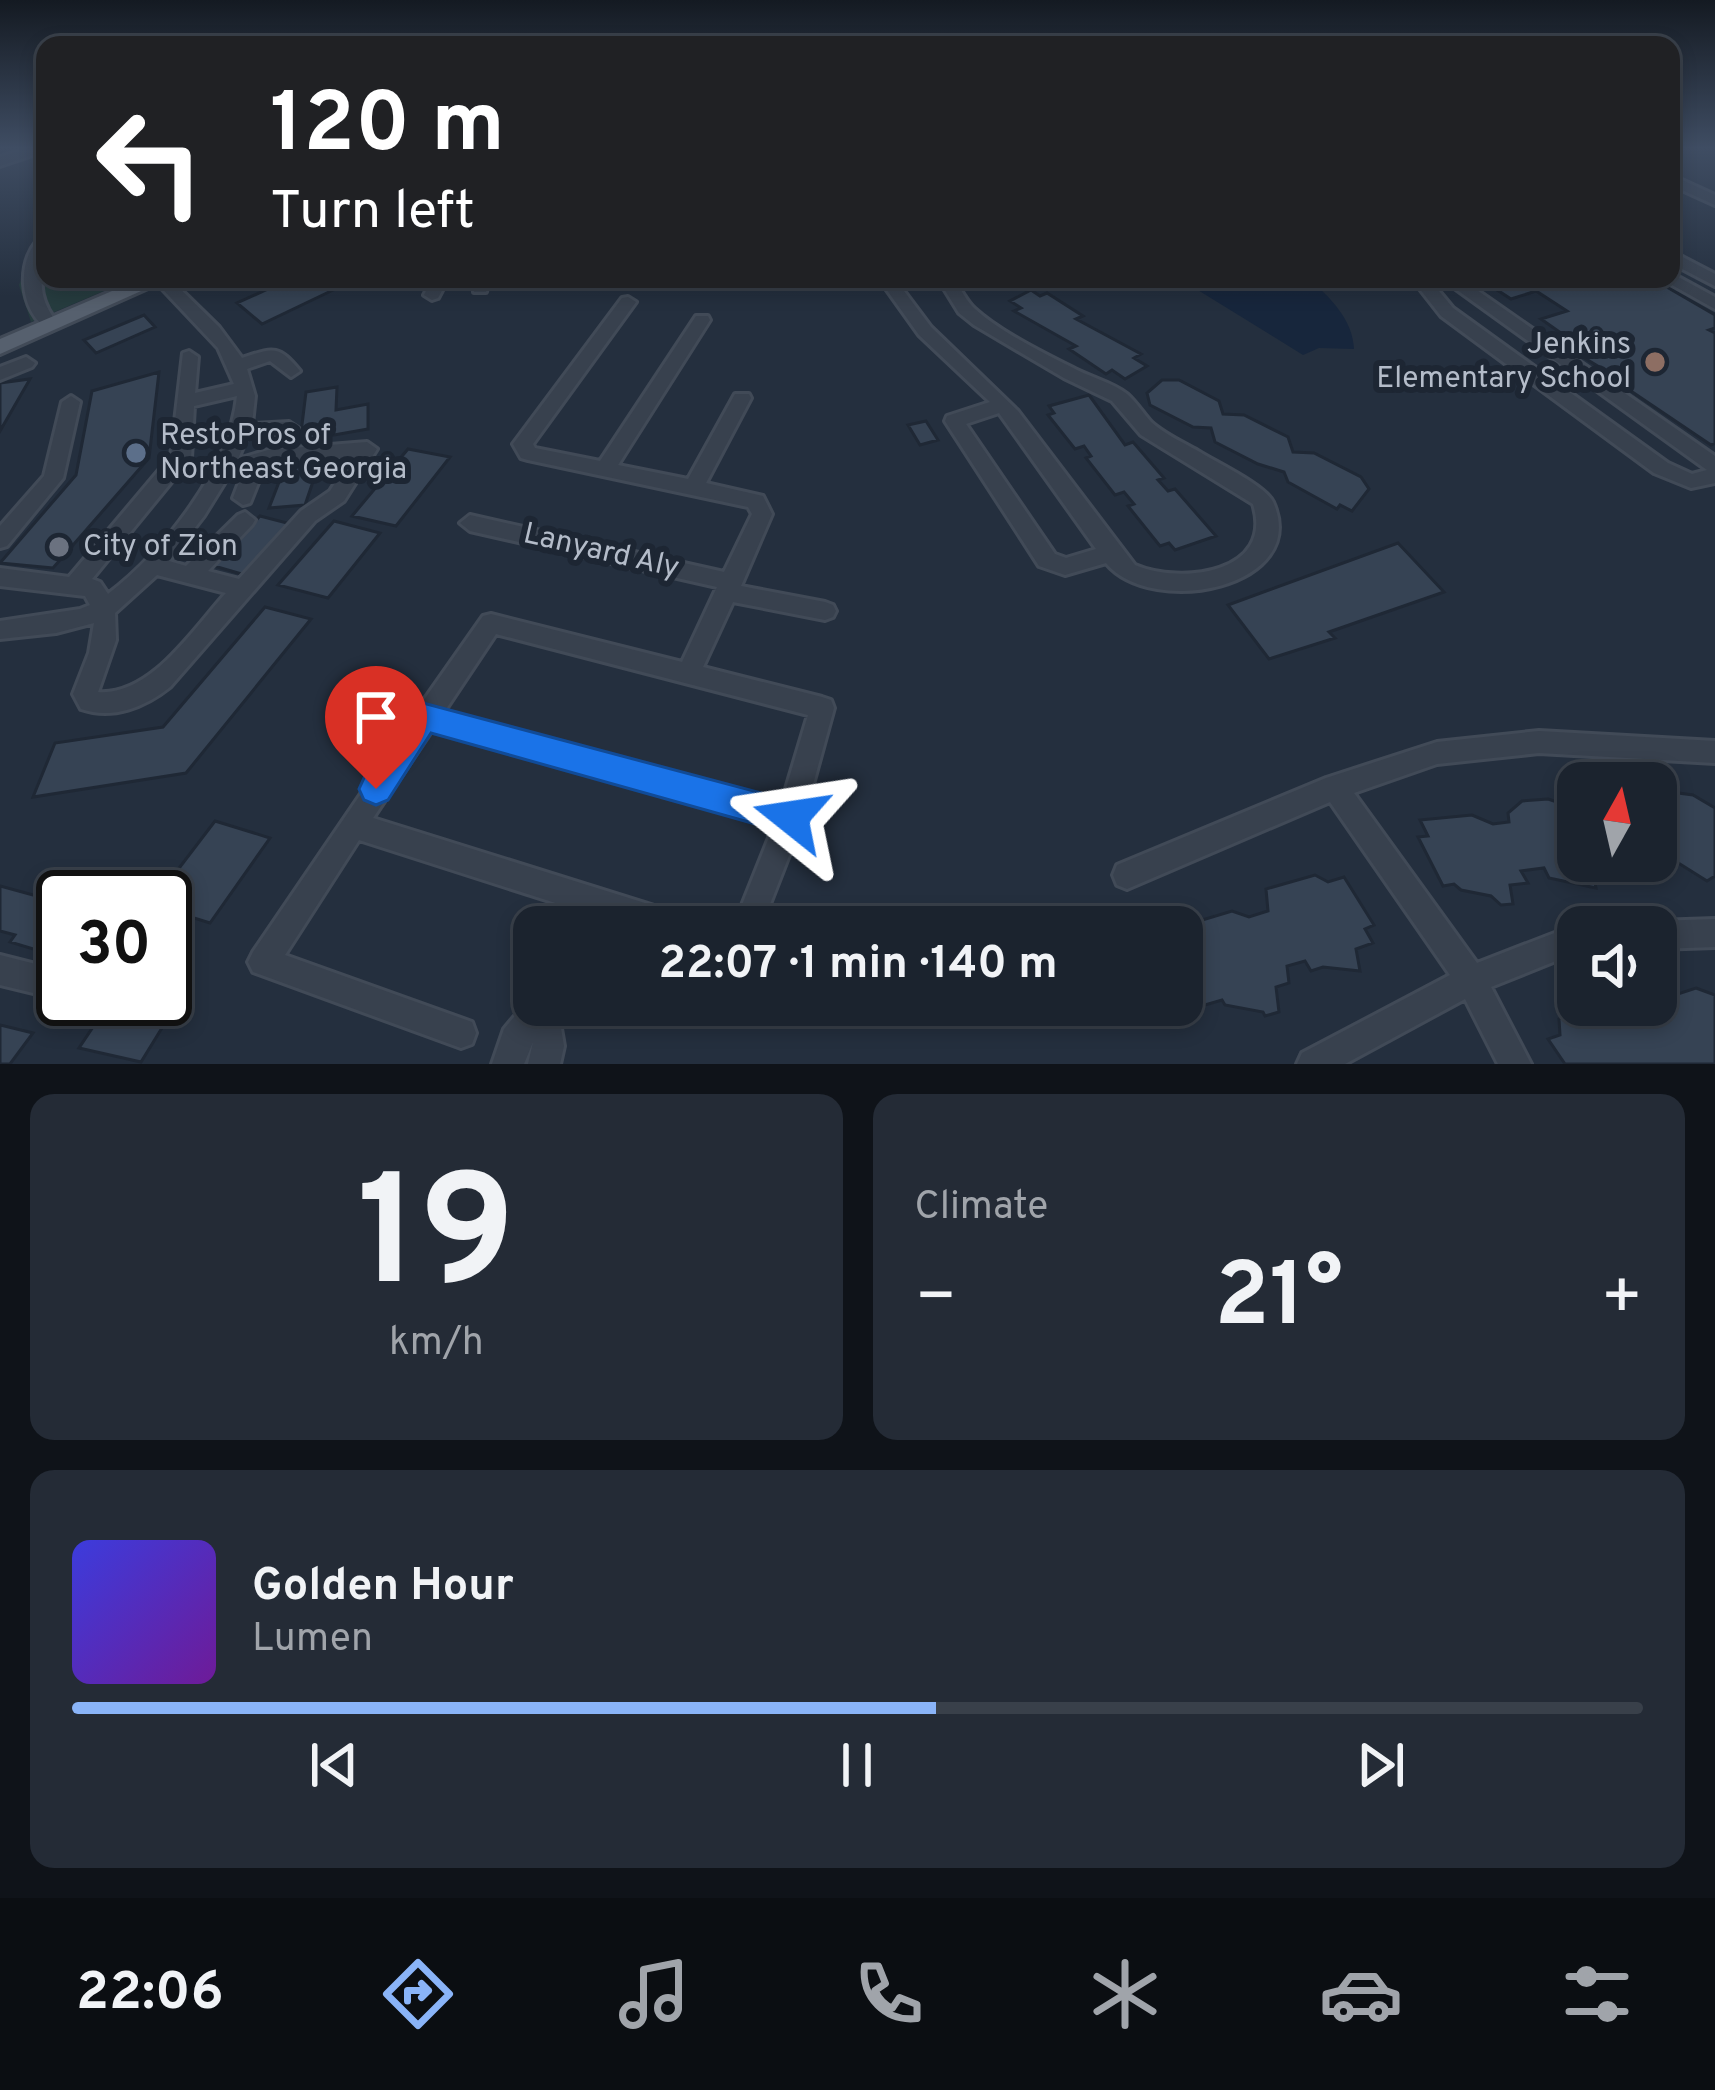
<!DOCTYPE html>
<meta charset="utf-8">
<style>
:root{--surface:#1b232e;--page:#242b36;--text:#f1f3f6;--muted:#a0a4aa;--line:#39404a;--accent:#8ab4f8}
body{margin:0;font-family:Overpass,sans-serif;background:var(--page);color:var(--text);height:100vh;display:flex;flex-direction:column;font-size:45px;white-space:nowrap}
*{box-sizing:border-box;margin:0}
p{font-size:39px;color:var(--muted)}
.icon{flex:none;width:66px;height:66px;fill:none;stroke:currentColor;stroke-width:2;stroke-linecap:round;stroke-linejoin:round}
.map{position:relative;height:1064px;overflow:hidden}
.details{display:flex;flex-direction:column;gap:30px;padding:30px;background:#0f1319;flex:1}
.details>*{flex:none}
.hud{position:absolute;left:36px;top:36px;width:1644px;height:252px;border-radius:24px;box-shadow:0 6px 18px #0003,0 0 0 3px var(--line);background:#202124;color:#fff;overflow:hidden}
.needle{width:78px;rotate:8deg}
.fabs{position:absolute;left:1557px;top:762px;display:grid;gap:24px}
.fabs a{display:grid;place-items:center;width:120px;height:120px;border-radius:24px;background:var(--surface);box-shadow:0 6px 18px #0003,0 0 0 3px var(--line);font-size:60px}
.speed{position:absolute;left:36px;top:870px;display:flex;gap:24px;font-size:60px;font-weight:700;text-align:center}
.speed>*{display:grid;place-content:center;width:156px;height:156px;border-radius:50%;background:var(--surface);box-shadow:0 6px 18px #0003,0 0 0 3px var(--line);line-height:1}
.speed .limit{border:6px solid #111;border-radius:18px;background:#fff;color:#111}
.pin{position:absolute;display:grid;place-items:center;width:102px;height:102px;color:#fff;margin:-123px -51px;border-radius:50% 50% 50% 0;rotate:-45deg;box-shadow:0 0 12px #0007}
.pin .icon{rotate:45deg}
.me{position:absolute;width:132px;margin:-66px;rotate:285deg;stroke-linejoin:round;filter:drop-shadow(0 0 9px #0008)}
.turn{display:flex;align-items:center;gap:42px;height:252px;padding:0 36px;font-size:54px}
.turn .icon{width:156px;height:156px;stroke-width:2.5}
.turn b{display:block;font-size:84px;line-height:102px}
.big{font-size:90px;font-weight:700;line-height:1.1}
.details .tile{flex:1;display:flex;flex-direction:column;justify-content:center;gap:18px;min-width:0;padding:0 42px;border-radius:24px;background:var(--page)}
.details .dial{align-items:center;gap:0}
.dial b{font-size:156px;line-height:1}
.song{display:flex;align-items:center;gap:36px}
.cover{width:144px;height:144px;border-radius:18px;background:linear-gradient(135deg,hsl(240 70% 55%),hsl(280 70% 35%))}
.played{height:12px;border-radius:6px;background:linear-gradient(90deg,var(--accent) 55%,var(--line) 55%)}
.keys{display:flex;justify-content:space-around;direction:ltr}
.heat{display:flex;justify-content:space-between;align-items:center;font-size:66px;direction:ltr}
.details .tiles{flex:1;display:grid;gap:30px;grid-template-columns:1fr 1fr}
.tile:last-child{grid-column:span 2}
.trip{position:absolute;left:513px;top:906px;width:690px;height:120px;border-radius:24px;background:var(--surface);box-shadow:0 6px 18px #0003,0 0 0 3px var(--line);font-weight:700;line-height:120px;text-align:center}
.tab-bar{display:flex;height:192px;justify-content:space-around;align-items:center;background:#0b0e12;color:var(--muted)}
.tab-bar .icon{width:84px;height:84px}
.tab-bar .on{color:var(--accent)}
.tab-bar b{font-size:54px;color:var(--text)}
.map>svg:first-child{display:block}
</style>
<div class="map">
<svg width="1715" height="1064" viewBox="0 0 1715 1064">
<rect width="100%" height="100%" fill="#242f3e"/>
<path fill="#263c3f" d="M45,222V279H132L31,322L19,285Z"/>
<path fill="#17263c" d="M1180,279H1309C1330,297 1353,320 1354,349L1319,348L1303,355Z"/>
<path fill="#364354" stroke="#1f2835" stroke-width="3" d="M290,279H356L262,324L237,303Z
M1465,279H1653L1715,315V328L1709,330L1715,333V443L1711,445L1619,383L1624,382L1550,337L1561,333L1541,319L1567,311L1536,291L1511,299L1491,286L1481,289Z
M1031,290L1040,296L1047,293L1083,316L1076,319L1141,354L1134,358L1147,366L1125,379L1112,370L1106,374L1069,349L1076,346L1014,311L1021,308L1010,301Z
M144,315L155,327L96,353L84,340Z
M159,372L149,458L53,568L0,563L76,475L92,391Z
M30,379L0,431V383Z
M1162,380H1179L1219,401L1223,414L1244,415L1288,437L1293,452L1314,453L1361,477L1369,489L1352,511L1340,505L1337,509L1288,482L1284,472L1258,464L1215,442L1211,428L1193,427L1150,405L1147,393Z
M337,387L336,410L368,404V429L300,441L306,392Z
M1089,395L1125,445L1133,442L1164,478L1158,480L1168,491L1175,489L1216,536L1175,550L1169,543L1160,546L1128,506L1134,504L1124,492L1115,495L1086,458L1091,456L1084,446L1075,449L1048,415L1054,413L1049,406Z
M926,421L938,440L920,445L908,425Z
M408,449L450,457L396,526L352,516Z
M320,461L305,505L269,508L286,464Z
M260,516L291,524L245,575L214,566Z
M334,521L380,533L328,598L278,585Z
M1398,543L1444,592L1329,632L1335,638L1269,659L1228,605Z
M265,607L311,619L186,773L33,797L55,743L163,727Z
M1656,790L1693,795L1715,808V876L1707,881L1656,849Z
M1548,799L1578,809V861H1612L1594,878L1596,888L1549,878L1544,868L1521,871L1528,883L1510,885L1513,904L1501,905L1491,896L1461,890L1454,884L1443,886L1418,837L1428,836L1420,820L1472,815L1493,824L1509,822L1508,813L1522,801Z
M215,821L270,838L210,923L165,909V897H157Z
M1315,875L1328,882L1344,877L1374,925L1365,929L1373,943L1356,949L1360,971L1323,967L1311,971L1305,961L1287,966L1289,983L1276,987L1279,1012L1265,1016L1263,1012L1225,1005L1222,1000L1205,1005L1182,957V950L1189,948L1179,927L1232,911L1249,917L1268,911L1266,889Z
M0,886L44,898L49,891L73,897H63V958L10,942L15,935L0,931Z
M1696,988L1715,995V1064H1565L1548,1039L1560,1035L1559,1019L1603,1005L1631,1015L1636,1023L1656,1017V1001Z
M105,1009L165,1023L141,1062L79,1048Z
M0,1025L33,1033L10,1064H0Z"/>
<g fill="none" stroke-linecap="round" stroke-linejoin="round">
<defs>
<path id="minor" d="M31,147H45V151L0,166V157Z
M1671,175L1715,195V205L1671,185Z
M45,234C45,274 31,292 60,326L51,331C18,314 14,255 45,234Z
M1671,251L1715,274V286L1671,263Z
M1671,273L1715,297V309L1665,281L1664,279H1671Z
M153,279H170L219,327L242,358C273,348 278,344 300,371L291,377L270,361L247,369L255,396L252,424L289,422L298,428L289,434L247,437L238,459L268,450L367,442L377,449L344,501L315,521L170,687C145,707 113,720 81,709L73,694L89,653L94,623L56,633L0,639V621L80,609L90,605L85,596L0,586V568L69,577L171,456L183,353L189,351L198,357L195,393L234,384L218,348ZM237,396C230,468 163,552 108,594L100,582L92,579L191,458L194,406ZM352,457L330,491L301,511L239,579L208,571L252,525L255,520L245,512L238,515L186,566L169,561L204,516L230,474L243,472L233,498L243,505L250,503L264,468L272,464ZM157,575L226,593C193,629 151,696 98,692L116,640L115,613Z
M432,279H448L438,298L432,300L424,295Z
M473,279H489L486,292H474Z
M879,279H895L931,327L1018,411L1135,565C1181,585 1275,573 1253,504L1141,435L1112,401L1064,378L974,325L959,313L938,279H954C961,289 966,301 975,309C1000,332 1047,355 1077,370C1093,378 1113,383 1127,394C1136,402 1143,413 1151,422C1164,434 1182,442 1198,451C1215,462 1265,485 1273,502C1311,587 1153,619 1106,563L1065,575L1039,566L945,421L947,416L990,402L919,335ZM999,413L1096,549L1066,558L1055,554L966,424Z
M1412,279H1429L1453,308L1668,463L1692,474L1707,470L1442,279H1461L1715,456V483L1691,488L1654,473L1441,316Z
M628,297L636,302L533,444L535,448L600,461L696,316H708L710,320L618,465L688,479L735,394H749L751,398L706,483L763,496L772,514L741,586L825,602L833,605L836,611L833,617L825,620L733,602L703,667L822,697L831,700L834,708L804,817L761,927H721L725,917L740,910L774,825L432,730L373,818L677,913L687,917L691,927H632L597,916L592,927H563L571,908L359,840L285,955L472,1022L476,1033L472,1044L461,1048L253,972L248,962L253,952L412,719L414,709L419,707L483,616L491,614L682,662L717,587L470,531L460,523L470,515L724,572L752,514L748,507L528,460L521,458L513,444L622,298ZM496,634L808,715L782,802L444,712Z
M26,357L35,363L32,367L0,380V367Z
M71,396L80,402L63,478L7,546L0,548V526L44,476L62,402Z
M1539,731L1715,741V763L1539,753L1437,764L1354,793L1477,963L1578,924L1586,927H1578V952L1491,987L1531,1064H1498L1465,999L1345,1064H1297L1302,1053L1450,975L1330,802L1127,889L1117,885L1113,875L1117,865L1326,778L1437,742Z
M1715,919V947L1656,949V927H1645L1656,921Z
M0,955L63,971V999H76L72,1009L61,1013L50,1009L46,996L0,985Z
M534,993V1005H557L564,1046L560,1064H528L533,1042L524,1064H492L504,1029Z"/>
<path id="major" d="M140,279H168L0,354V339Z"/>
</defs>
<use href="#minor" stroke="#414a57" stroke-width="6"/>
<use href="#major" stroke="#414a57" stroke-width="6"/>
<use href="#minor" fill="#38414e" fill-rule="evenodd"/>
<use href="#major" fill="#56606e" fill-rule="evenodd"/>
</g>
<linearGradient id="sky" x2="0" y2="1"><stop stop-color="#141a22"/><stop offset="0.5" stop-color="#3f4d63"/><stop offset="1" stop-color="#3f4d63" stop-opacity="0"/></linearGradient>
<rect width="1715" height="296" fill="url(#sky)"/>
<path fill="#1a73e8" stroke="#114b97" stroke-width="3" d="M423,703L791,801L803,806L808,817L803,829L791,834L431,733L388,800L376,805L364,800L359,789L364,778L412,707Z"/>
<circle fill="#8d6e63" stroke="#1d2633" stroke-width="4.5" cx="1655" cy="362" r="12"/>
<circle fill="#5c6f8a" stroke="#1d2633" stroke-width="4.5" cx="136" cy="453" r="12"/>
<circle fill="#6b7280" stroke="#1d2633" stroke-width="4.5" cx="59" cy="547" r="12"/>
<g text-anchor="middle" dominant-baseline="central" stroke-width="12" stroke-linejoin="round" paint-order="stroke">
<g font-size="30" fill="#b4bcc9" stroke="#1d2633" text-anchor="start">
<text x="1631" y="345" text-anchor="end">Jenkins<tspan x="1631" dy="34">Elementary School</tspan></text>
<text x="160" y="436">RestoPros of<tspan x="160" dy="34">Northeast Georgia</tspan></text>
<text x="83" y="547">City of Zion</text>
</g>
<g font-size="30" fill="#b4bcc9" stroke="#1d2633">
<text transform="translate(601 552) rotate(13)">Lanyard Aly</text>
</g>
</g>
</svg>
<div class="fabs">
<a><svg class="needle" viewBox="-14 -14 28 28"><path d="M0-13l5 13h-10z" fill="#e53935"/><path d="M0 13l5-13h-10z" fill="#a0a4aa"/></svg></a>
<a><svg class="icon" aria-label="sound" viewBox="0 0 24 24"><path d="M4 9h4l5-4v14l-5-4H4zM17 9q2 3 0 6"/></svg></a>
</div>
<div class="speed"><div class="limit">30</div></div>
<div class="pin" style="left:376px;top:789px;background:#d93025"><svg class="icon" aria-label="arrive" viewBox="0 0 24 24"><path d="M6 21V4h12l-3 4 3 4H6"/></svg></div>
<svg class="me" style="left:791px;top:817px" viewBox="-20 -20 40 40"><path d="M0-17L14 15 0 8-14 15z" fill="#1a73e8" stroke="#fff" stroke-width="4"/></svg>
<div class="trip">22:07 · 1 min · 140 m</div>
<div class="hud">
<div class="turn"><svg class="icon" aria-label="left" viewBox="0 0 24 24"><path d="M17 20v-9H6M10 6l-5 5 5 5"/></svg><div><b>120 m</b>Turn left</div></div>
</div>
</div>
<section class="details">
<div class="tiles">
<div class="tile dial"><b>19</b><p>km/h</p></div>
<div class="tile"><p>Climate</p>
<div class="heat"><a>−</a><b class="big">21°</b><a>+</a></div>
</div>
<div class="tile">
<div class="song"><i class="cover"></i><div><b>Golden Hour</b><p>Lumen</p></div></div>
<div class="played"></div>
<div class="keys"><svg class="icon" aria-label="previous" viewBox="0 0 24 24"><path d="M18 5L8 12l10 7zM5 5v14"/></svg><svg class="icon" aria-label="pause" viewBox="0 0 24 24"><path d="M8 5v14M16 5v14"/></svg><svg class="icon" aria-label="next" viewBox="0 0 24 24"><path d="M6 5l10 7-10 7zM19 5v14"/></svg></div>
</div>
</div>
</section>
<nav class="tab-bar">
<b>22:06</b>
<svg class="icon on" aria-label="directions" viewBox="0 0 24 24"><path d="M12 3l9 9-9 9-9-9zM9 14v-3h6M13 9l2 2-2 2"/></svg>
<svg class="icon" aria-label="music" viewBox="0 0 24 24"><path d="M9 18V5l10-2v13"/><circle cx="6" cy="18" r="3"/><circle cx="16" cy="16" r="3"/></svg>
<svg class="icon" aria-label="phone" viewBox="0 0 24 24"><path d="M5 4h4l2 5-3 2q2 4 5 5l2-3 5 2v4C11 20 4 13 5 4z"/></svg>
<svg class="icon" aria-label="climate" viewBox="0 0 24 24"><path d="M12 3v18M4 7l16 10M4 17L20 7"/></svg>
<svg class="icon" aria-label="car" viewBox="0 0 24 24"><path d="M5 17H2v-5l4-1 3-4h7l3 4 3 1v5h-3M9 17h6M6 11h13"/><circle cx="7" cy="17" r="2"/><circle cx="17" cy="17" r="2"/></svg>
<svg class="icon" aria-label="filters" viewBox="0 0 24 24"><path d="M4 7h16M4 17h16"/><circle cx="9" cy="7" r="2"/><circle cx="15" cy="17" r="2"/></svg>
</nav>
